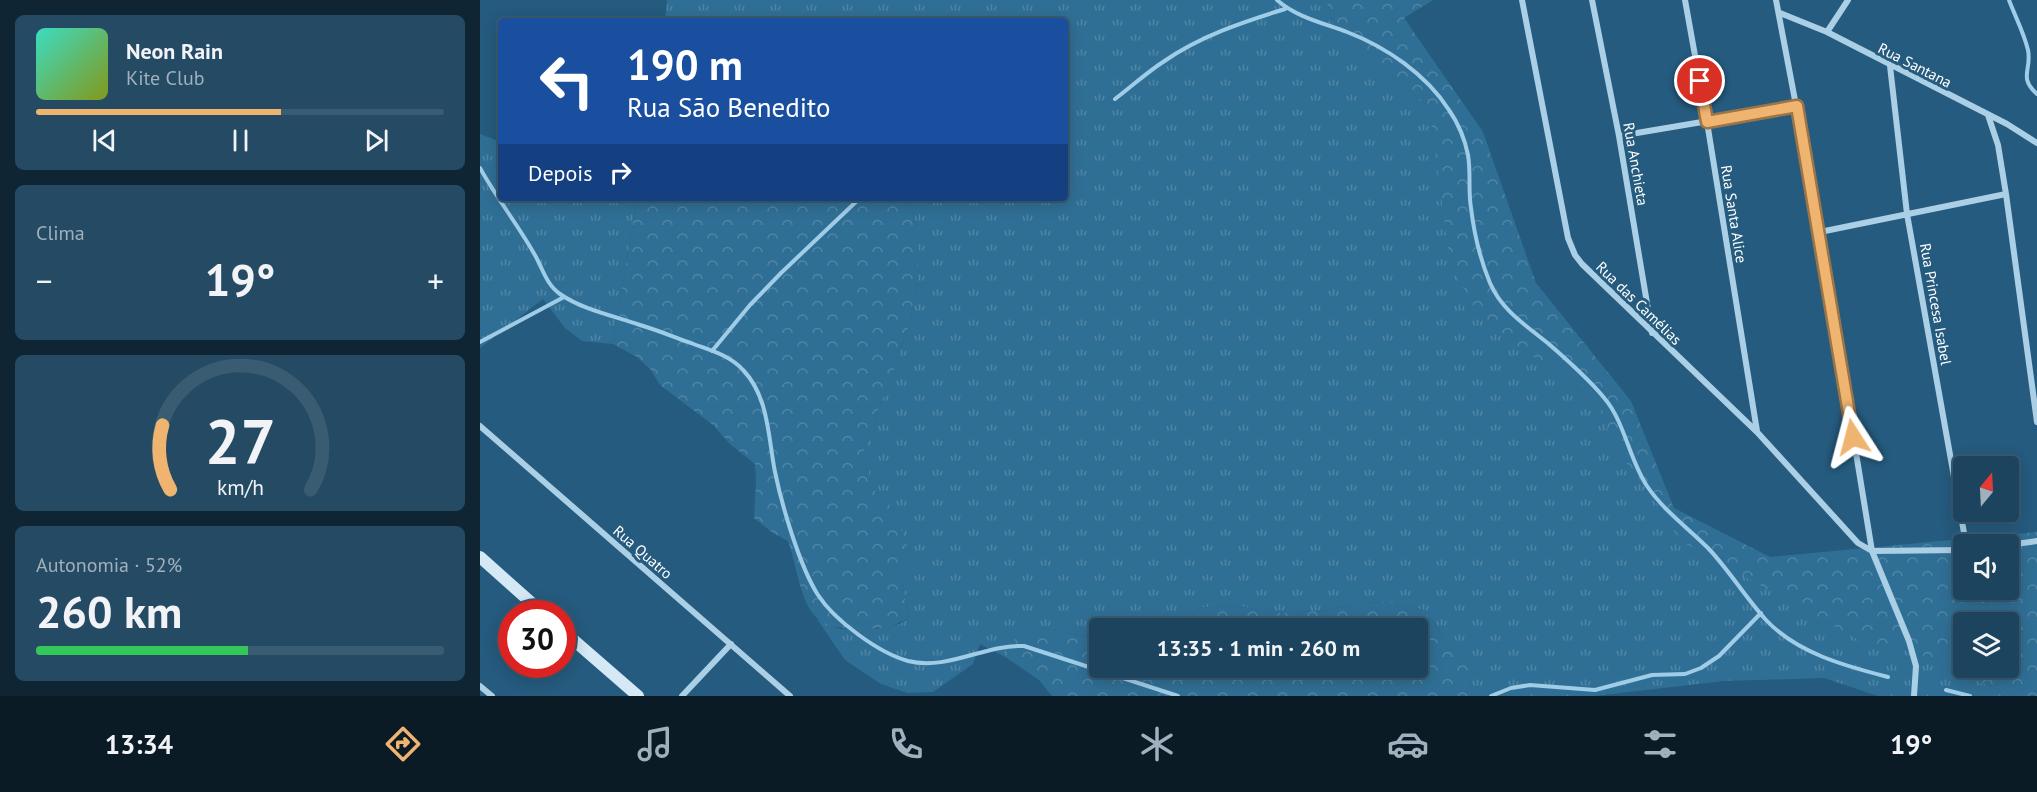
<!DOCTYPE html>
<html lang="pt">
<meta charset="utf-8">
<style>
:root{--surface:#1c445e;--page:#254b64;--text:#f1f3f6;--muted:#a0b0bc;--line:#3a5c73;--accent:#efb46f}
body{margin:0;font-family:"PT Sans",sans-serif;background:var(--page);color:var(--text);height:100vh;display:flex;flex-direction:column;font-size:22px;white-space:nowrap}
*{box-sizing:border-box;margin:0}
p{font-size:20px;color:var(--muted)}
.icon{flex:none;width:33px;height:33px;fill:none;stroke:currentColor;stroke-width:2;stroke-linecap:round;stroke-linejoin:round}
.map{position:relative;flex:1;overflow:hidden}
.side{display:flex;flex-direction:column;gap:15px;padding:15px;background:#0f2534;width:480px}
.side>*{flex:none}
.hud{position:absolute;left:18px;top:18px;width:570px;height:183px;border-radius:6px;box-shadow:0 3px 15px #0003,0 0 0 2px var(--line);background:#1a4fa0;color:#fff;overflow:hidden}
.needle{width:39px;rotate:18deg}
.tools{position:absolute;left:1473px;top:456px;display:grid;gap:12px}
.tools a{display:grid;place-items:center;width:66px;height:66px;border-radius:6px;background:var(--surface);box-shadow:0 3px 15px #0003,0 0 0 2px var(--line);font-size:30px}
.speed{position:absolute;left:18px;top:600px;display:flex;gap:12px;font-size:30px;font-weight:700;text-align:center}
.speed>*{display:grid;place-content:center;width:78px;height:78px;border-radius:50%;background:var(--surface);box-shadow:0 3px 15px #0003,0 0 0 2px var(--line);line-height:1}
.speed .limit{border:9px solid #d22;background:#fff;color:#111}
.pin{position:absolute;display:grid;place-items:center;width:51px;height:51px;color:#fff;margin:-26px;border:3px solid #fff;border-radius:50%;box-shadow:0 2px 6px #0007}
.me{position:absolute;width:66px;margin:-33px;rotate:351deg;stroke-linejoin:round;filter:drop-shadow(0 0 4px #0008)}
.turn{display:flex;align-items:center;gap:21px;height:126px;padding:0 30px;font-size:27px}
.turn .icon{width:78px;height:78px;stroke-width:2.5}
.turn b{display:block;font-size:42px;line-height:51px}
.then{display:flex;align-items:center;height:57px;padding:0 30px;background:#0003;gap:12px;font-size:22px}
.big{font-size:45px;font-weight:800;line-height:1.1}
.side .widget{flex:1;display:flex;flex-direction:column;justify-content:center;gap:9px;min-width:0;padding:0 21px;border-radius:9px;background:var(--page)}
.side .dial{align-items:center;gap:0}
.dial svg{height:156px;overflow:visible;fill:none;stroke:var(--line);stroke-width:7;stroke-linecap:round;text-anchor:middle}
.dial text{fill:var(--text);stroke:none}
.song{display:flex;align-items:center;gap:18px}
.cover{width:72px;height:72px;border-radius:9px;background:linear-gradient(135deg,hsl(170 70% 55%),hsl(70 70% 35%))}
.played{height:6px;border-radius:3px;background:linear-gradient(90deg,var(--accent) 60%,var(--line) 60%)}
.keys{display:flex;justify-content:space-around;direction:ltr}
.heat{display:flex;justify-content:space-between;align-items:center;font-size:33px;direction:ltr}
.charge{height:9px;border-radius:4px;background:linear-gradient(90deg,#34c759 52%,var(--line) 0)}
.trip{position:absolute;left:609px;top:618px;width:339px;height:60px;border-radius:6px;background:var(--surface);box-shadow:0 3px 15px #0003,0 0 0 2px var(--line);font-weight:800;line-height:60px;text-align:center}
.menu{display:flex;height:96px;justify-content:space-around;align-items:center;background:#0b1b26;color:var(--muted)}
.menu .icon{width:42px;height:42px}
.menu .selected{color:var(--accent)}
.menu b{font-size:27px;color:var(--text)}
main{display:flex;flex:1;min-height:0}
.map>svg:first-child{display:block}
</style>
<main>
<section class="side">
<div class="widget">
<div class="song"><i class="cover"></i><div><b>Neon Rain</b><p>Kite Club</p></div></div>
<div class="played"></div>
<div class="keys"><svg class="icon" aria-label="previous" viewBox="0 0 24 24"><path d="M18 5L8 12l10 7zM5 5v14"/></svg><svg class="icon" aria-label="pause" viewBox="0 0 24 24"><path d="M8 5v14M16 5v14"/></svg><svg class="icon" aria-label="next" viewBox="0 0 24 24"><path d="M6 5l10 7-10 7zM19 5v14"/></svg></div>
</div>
<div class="widget"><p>Clima</p>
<div class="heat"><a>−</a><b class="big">19°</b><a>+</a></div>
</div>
<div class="widget dial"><svg viewBox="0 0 100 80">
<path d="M14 69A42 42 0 1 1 86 69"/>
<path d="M14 69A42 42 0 0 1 10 36" stroke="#efb46f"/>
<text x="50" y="56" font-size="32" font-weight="700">27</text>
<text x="50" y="72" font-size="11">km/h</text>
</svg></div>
<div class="widget"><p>Autonomia · 52%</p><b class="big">260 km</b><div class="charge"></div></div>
</section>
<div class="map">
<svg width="1557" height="696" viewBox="0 0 1557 696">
<defs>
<pattern id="grass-tufts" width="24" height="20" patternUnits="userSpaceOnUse" patternTransform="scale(1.5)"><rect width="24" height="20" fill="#306f95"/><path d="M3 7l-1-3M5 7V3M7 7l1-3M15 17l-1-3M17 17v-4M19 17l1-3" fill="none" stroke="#4f85a5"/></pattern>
<pattern id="forest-crowns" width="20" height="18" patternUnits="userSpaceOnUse" patternTransform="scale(1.5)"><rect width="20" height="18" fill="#306f95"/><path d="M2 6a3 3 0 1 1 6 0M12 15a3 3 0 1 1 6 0" fill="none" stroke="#4f85a5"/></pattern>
</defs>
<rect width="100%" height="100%" fill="#255b7e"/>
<path fill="url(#grass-tufts)" d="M187,0H846L857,35L949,106L965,220L1080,371L1115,392L1134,445L1179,506L1199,540L1413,642L1524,693L1535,696H1398L1344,678L1244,681L1114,696H993L986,658L973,649L944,610L913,602L878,603L846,610L812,613H792L752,604L719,608L713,628H620L619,636L597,635L562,628L531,644L527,658L500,644L493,664L453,692L427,693L401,684L365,660L337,619L360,629H397L420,624L429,617L421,578L430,553L412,507L391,487L384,450L393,432L399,407L409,384L430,322L438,275L435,219L430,198H585V21H185Z
M0,134L21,142V198H157L133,344L102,341L85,328L63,299L0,348Z"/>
<path fill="url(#forest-crowns)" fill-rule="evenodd" d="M846,0H953L924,18L1003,132L1056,283L1151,401L1194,508L1290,557L1557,532V696H1535L1524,693L1413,642L1391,647L1199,540L1179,506L1133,445L1114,392L1080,371L1031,345L993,305L970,264L949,106L857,35ZM1484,544H1528V590H1484ZM1484,622H1528V668H1484Z
M157,198L165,200L166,198H430L435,219L438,251V275L430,322L409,384L399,407L393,432L384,450L391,487L412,507L430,553L421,578L429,617C415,628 398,629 381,629C367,629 348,628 337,618C320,603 316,562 308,541L293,533L274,518L276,481L275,464L250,444L233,425L180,385L171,370L157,357L133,344Z
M914,602L944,610L973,649L986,658L993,696H572L559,680L527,658L531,644L536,638L562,628L597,635L619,636L620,668L716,669V668H938V628H713L719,608L752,604L792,613H812L846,610L878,603Z"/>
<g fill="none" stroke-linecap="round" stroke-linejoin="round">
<path stroke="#9fcce6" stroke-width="4" d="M797,0C816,17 843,23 867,32C906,47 946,74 969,110C978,123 985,140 988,155C991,172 988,191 991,208C994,233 1000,259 1010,283C1022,311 1047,326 1070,345C1089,362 1109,379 1125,399C1144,421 1150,461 1167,486C1183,510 1208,528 1228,548C1249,570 1265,597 1286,620C1317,653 1365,666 1408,677
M1529,0C1535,16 1544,33 1548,50C1552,70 1538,77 1557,94
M635,99C651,87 666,73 683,62C720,36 763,22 805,9
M0,168C17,199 39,226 56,257C63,270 67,285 80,294C103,310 134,316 160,325C177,330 194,337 211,343C229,350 250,355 263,370C289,397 288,437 295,472C302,506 320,567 338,595C355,621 399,653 428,661C468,671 505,644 544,646L698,696
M0,342L84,297
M232,351L270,305L301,273L380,198
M1466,690L1490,696
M1011,696L1031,688L1050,685L1115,690L1172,675L1205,674L1221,668L1239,656L1281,613"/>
<path stroke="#abcfe5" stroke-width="6" d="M1042,0L1088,238L1095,255L1102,264L1277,432L1378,543L1392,551L1484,550
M1112,0L1139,136L1172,333
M1205,0L1227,122L1277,431
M1296,0L1340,232L1392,551L1429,641L1436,666L1434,696
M1300,13L1347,32L1527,124L1557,143
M1347,32L1368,0
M1410,66L1427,214L1486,544
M1508,115L1518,145L1526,194L1557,422
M1139,136L1317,106
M1340,232L1526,194
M0,426L310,696
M1528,545L1557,541
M0,686L12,696
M202,696L251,644"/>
<path stroke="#d4e8f5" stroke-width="12" d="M0,557L64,614
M82,630L158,696"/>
</g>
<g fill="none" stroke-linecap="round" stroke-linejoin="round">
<defs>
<path id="route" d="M1220,81L1227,122L1317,106L1373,437"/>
</defs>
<use href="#route" stroke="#9b7548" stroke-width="15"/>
<use href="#route" stroke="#efb46f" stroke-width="10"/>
</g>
<g text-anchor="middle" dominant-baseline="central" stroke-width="6" stroke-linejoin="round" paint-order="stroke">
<g font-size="15" fill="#fff" stroke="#255b7e">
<text transform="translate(1435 65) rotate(27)">Rua Santana</text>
<text transform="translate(1156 164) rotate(80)">Rua Anchieta</text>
<text transform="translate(1254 214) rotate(81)">Rua Santa Alice</text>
<text transform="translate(1159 303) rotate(44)">Rua das Camélias</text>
<text transform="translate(1456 304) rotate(80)">Rua Princesa Isabel</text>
<text transform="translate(163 552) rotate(41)">Rua Quatro</text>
</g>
</g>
</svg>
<div class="tools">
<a><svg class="needle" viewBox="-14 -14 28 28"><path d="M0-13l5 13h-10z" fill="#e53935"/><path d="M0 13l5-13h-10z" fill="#a0b0bc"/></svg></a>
<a><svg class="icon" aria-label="sound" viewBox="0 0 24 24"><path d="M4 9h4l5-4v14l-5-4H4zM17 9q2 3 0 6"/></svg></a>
<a><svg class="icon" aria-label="layers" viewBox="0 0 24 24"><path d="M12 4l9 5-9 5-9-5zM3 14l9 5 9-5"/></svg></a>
</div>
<div class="speed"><div class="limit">30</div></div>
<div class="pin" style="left:1220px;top:81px;background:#d93025"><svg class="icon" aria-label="arrive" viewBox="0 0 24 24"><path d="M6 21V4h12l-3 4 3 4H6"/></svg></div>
<svg class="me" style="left:1373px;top:437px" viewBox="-20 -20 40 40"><path d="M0-17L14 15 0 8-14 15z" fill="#efb46f" stroke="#fff" stroke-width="4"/></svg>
<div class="trip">13:35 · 1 min · 260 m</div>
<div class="hud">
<div class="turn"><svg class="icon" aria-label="left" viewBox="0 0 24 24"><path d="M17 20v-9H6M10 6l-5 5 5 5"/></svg><div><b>190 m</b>Rua São Benedito</div></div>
<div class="then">Depois<svg class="icon" aria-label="right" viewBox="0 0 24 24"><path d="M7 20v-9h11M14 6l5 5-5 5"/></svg></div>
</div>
</div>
</main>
<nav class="menu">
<b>13:34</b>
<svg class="icon selected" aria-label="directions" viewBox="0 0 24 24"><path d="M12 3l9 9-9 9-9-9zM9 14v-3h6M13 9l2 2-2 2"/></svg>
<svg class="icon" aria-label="music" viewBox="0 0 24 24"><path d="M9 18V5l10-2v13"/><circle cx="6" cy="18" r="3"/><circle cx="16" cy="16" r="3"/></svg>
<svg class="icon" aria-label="phone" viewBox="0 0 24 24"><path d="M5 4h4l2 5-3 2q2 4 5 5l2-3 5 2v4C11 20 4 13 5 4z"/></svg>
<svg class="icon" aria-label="climate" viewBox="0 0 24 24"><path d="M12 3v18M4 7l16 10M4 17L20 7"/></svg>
<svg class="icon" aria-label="car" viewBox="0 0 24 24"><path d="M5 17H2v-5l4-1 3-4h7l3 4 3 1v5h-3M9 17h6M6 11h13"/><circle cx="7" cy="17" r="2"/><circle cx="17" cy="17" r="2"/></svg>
<svg class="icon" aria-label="filters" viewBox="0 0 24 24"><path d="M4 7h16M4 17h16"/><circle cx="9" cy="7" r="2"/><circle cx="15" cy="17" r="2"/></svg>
<b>19°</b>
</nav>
